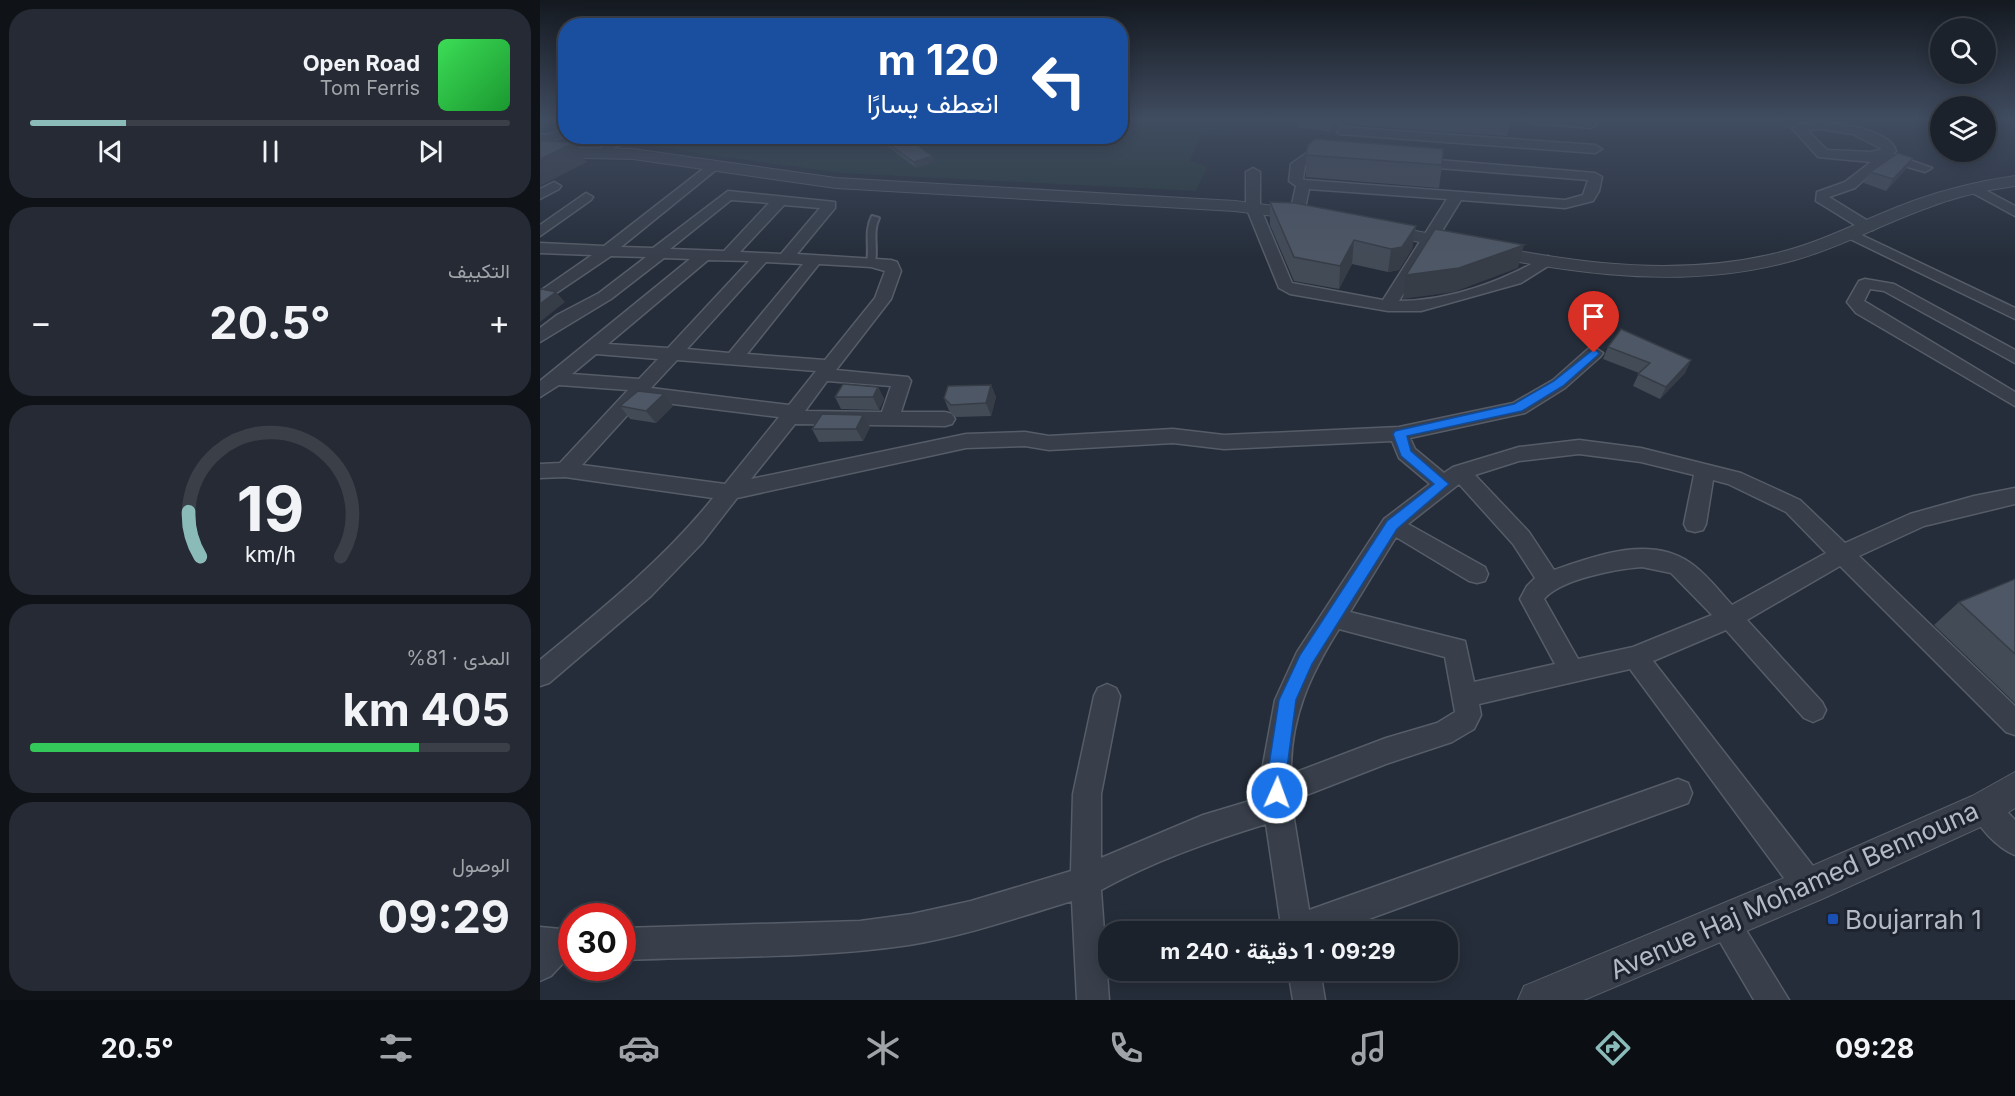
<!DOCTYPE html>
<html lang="ar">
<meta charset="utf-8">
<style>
:root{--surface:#1c222c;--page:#252a34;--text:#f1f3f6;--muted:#a0a4a9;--line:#3a3f48;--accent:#8bbbb9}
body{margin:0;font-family:Inter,Vazirmatn,sans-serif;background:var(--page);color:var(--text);direction:rtl;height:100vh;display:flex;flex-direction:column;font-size:22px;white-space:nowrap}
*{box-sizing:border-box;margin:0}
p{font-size:20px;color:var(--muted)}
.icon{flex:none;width:33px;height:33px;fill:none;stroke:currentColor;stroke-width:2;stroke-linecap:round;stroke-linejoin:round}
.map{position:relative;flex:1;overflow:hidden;direction:ltr}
.panel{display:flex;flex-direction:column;gap:9px;padding:9px;background:#0f1318;width:540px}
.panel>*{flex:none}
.top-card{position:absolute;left:18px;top:18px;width:570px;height:126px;border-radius:24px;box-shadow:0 3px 15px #0003,0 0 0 2px var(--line);direction:rtl;background:#1a4fa0;color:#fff;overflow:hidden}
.fabs{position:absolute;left:1390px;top:18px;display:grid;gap:12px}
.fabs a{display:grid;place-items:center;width:66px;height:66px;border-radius:50%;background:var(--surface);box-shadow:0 3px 15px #0003,0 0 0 2px var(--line);font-size:30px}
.speed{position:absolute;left:18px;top:903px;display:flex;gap:12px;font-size:30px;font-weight:700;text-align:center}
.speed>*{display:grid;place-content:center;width:78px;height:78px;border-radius:50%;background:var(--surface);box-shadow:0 3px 15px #0003,0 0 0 2px var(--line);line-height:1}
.speed .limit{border:9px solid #d22;background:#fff;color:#111}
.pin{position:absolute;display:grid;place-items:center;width:51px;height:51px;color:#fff;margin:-62px -26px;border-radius:50% 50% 50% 0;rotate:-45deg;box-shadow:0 0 6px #0007}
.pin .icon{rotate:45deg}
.me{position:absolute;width:66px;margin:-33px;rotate:2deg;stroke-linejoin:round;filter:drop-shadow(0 0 4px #0008)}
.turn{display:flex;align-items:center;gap:21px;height:126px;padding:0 30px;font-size:27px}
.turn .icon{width:78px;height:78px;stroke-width:2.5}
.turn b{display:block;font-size:42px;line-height:51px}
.big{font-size:45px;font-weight:700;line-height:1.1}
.panel .widget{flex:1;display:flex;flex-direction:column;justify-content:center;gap:9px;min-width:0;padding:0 21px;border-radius:24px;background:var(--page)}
.panel .dial{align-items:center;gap:0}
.dial svg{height:156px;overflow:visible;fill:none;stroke:var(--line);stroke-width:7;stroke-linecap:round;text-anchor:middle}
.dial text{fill:var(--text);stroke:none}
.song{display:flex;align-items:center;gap:18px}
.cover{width:72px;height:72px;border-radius:9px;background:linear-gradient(135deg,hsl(130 70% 55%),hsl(130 70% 35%))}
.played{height:6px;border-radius:3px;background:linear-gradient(90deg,var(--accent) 20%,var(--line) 20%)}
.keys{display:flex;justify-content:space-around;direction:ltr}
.heat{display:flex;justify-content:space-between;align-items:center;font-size:33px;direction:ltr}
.charge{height:9px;border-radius:4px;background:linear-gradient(90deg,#34c759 81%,var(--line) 0)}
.trip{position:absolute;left:558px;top:921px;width:360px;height:60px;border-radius:24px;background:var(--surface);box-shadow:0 3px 15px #0003,0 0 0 2px var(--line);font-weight:700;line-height:60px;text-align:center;direction:rtl}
.tabs{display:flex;height:96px;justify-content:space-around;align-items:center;background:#0b0e12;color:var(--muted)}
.tabs .icon{width:42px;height:42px}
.tabs .current{color:var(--accent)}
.tabs b{font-size:27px;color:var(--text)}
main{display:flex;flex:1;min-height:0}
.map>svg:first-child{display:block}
</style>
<main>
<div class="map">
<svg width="1475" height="1000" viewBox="0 0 1475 1000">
<rect width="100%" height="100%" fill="#252d3a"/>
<path fill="#283a3c" d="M581,119H726L722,127L664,129L650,161L667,167L656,191L303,173L154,153L71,137L580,136Z"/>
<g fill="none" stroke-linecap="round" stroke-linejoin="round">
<defs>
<path id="service" d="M332,216L339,218C332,233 338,247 335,262L331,264L327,262C330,246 324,232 332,216Z"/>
<path id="minor" d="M986,119C1002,119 1047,115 1057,124L1051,128L992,123Z
M1282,122C1300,123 1350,130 1356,151L1353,154L1392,168L1385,172L1351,162L1333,172L1315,188L1289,197L1333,224L1335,227L1333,230H1323L1276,201L1277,192L1305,182L1331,162L1278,157L1252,128L1258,124ZM1282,129L1313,134L1342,149L1331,152L1287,150L1267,130Z
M803,127L1055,145L1062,149L1055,153L799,134L797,131Z
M0,134L14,135L15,138L14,141L0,142Z
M79,136H98L72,149H62L61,146Z
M771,150L792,152L799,156L792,160L774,158L765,165L763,179L765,180L1025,200L1043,195L1048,180L874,166L867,162L874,158L1055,173L1062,177L1059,191L1053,201L1025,208L921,200L859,301C908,301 961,282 1002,258L1008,256L1016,261L981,283L881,311H848L750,294L739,288L706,207V172L713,168L720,172V207L752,283L843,300L907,199L769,189L764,213L757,217L752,216L750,213L756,186L749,181L751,164Z
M172,162L177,163V169L81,247L113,248L188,191L295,202V208L257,254L351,260L357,262L361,271L351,299L296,370L368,377L371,381L361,412H405L412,414L415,419L412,424L405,426L255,424L211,479L426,434L485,432L509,436L633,429L684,435L859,427L973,403L1013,380L1048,349L1054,347L1063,353L1060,357L1025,388L985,413L870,438L875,449L904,473L913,467L979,447L1039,440L1101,448L1201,473L1260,500L1305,543L1370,514L1434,496L1475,488V504L1384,526L1319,556L1475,706V735L1466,732L1300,566L1207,620L1282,702L1286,710L1282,718L1273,722L1264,718L1186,630L1113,661L1280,875L1284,886L1280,897L1269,901L1258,897L1090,669L939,704L941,715L934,729L912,742L846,764L751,801L769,910L1138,779L1148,783L1152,793L1148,803L793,932H742L726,824C668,842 614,861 561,890L569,1000H537L532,901C479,917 425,936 369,945C275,959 178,956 82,960V928L320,921L372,914L431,901L531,871L533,794L554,696L558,688L567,684L576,688L580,696L561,794V858L663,815L723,797V765L735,700L757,652L844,519L890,484L859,458L852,441L684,449L633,443L509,450L485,446L426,448L197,498L162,543L111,596L9,683L0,686V660C62,609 123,560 173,498L25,477L0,478V464L20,463L88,390L19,385L0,397V381L150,259L124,258L71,299L0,342V328L17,315L59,293L106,257L71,256L0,304V291L52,255L0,253V243L64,246ZM191,200L229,203L184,251L130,249ZM244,205L280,208L241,254L200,252ZM168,260L209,261L128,348L68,344ZM226,262L263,264L189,353L147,349ZM279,264L331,267L345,271L335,298L285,360L207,354ZM56,354L118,359L99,379L32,374ZM137,360L276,371L249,405L111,388ZM287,381L351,386L342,412L265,411ZM101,400L239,417L185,484L42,465ZM1039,454L1101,462L1154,475L1144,524L1147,530L1155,532L1163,530L1166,524L1173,480L1188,484L1246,512L1286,553L1192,605C1179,591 1166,573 1149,562C1109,535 1055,556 1014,570L989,532L935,475L979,461ZM919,484L973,544L995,578L987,586L980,599L1015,664L934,682L925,641L810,612L856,537L929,581L937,583L945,581L948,574L945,567L868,524ZM1102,567L1131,573L1172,615L1093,647L1038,659L1004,599C1021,579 1076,569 1102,567ZM799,629L905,657L915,712L897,723L846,738L751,774C750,718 770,675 799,629Z
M14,182L21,186L19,189L0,199V189Z
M1434,184L1475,206V216L1429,191L1427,188Z
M46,193L53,197L51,200L0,236V225Z
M1311,230L1475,308V319L1306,237L1304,234L1306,231Z
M1325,279L1354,284L1475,350V363L1344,291L1330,289L1324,301L1475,392V406L1316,313L1307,302L1319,281Z
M1444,794L1454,798L1475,820V855C1457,848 1437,826 1430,808L1434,798Z
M1184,908L1195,912L1249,1000H1214L1169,923L1173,912Z
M0,927L32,930V962L25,961L11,976L0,981Z
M748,970H780L785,1000H753Z"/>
<path id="tertiary" d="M26,127V136L13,141L5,136Z
M0,147L93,149L296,178L695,201L764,210L773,215L764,220L695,211L296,188L93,159L0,157Z
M1475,176V186C1445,190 1415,197 1387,208C1342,224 1301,247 1255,260C1117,299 978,262 841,234L832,229L841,224C970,249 1102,285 1233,254C1282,243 1326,218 1373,201C1406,189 1440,181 1475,176Z
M1475,772V808L1456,820L1282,899L1044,1000H978L984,986L1256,873L1432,796Z"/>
</defs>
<use href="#service" stroke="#565d68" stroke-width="4"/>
<use href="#minor" stroke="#565d68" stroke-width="3"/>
<use href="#tertiary" stroke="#565d68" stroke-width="2"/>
<use href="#service" fill="#383f4b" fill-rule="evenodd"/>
<use href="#minor" fill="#383f4b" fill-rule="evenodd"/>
<use href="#tertiary" fill="#383f4b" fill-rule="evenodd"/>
</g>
<path fill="#434b57" d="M757,119H971L967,136L812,125L813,121L790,132L757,127Z
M342,139L392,156L394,161L376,168L344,144Z
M766,155L902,165L899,188L766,177Z
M1366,169L1346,191L1324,183L1330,172Z
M730,202L876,226L872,249L859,270L848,272L812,264L799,289L754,281L730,225Z
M1068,347L1151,360L1145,373L1120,399L1093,386L1099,373L1063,359Z
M451,385L456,397L451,416L416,417L409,411L404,398Z
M338,387L344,399L339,410L301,409L295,397Z
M124,394L133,406L116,423L90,419L80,406Z
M323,415L330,427L323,441L279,442L272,429Z
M1475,579V703L1394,625L1419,602Z"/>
<path fill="#373d47" d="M0,119H14L1,132L0,130Z
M791,119H813V121L790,132Z
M34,143L47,162L0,186V159Z
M392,156L394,161L376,168L374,162Z
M1373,158L1366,169L1346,191L1353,179Z
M876,226L872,249L859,270L848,272L851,249Z
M814,240L812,264L799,289L800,266Z
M984,245L978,268L914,292L863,299L866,275Z
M16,292L25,302L0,322V304Z
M1151,360L1145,373L1120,399L1126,387Z
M451,385L456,397L451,416L446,403Z
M338,387L344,399L339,410L333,397Z
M124,394L133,406L116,423L106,411Z
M323,415L330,427L323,441L316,429Z"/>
<path fill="#4e5765" stroke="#373d47" stroke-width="1.5" d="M342,139L373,142L392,156L374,162Z
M775,139L903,149L902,165L766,155L768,145Z
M0,140L34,143L0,159Z
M1358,153L1373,158L1353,179L1330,172Z
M730,202L755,203L876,226L862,247L851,249L814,240L800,266L754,257Z
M895,229L984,245L919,268L866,275Z
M2,289L16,292L0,304V290Z
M1081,329L1151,360L1126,387L1098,374L1110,363L1068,347Z
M303,384L338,387L333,397H295Z
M451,385L446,403L411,405L404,398L408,386Z
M98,391L124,394L106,411L80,406Z
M282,414L323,415L316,429H272Z
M1475,579V654L1419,602Z"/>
<linearGradient id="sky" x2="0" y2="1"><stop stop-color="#141920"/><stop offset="0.46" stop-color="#404c60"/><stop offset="1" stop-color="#404c60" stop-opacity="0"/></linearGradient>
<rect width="1475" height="259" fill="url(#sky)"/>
<path fill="#1a73e8" stroke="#114b97" stroke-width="1.5" d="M1054,349L1059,353L1058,355L1023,386L982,411L867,436L871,451L909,484L857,529L772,664L756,700L743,799L737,802L731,799L728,793L729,765L739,700L760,655L847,521L894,484L861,456L853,434L855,431L974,404L1014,381Z"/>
<rect fill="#1a4fb4" stroke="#1d242f" stroke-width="2" x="1287" y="913" width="12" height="12" rx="3"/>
<g text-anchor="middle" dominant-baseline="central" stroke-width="6" stroke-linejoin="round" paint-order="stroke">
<g font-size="26" fill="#b4bac6" stroke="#1d242f">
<text transform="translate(1254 890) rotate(-24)">Avenue Haj Mohamed Bennouna</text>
</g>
<g font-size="26" fill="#b4bac6" stroke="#1d242f" text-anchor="start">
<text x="1305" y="919">Boujarrah 1</text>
</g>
</g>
</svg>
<div class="fabs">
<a><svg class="icon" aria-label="search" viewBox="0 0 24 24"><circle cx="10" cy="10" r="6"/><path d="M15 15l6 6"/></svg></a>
<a><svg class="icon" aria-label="layers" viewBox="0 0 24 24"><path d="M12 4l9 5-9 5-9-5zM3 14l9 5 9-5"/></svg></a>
</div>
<div class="speed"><div class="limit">30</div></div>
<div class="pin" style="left:1054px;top:353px;background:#d93025"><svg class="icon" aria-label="arrive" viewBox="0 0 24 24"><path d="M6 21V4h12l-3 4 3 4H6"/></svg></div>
<svg class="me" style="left:737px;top:793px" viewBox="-20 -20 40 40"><circle r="17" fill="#1a73e8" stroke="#fff" stroke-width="3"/><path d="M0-11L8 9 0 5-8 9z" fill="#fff"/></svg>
<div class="trip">09:29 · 1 دقيقة · 240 m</div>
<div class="top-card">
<div class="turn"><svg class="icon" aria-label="left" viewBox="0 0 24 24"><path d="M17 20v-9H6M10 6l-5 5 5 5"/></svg><div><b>120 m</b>انعطف يسارًا</div></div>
</div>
</div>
<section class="panel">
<div class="widget">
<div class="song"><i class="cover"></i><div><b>Open Road</b><p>Tom Ferris</p></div></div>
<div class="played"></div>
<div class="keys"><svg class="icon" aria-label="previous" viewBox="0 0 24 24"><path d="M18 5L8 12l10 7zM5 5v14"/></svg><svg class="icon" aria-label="pause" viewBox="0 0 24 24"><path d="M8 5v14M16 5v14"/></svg><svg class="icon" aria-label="next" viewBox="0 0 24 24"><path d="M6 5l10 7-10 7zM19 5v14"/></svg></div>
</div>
<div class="widget"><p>التكييف</p>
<div class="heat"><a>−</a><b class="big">20.5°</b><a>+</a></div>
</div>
<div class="widget dial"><svg viewBox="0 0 100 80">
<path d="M14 69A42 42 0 1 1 86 69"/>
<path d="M14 69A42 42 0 0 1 8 46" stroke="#8bbbb9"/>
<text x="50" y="56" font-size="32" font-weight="700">19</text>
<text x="50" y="72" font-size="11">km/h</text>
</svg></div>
<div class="widget"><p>المدى · 81%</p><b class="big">405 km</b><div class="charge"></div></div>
<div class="widget"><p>الوصول</p><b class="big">09:29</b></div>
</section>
</main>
<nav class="tabs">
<b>09:28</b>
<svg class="icon current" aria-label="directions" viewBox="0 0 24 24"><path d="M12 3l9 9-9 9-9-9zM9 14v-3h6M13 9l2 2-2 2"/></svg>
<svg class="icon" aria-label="music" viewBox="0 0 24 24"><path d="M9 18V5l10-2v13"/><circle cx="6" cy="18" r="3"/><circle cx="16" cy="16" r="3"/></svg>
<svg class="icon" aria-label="phone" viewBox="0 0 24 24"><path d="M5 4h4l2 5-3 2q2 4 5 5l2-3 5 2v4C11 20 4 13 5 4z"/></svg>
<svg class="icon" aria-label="climate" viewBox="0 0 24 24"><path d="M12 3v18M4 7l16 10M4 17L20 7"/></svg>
<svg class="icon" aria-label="car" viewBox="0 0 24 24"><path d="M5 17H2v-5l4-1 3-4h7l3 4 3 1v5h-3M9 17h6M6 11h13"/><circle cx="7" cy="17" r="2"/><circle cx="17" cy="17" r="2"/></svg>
<svg class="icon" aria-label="filters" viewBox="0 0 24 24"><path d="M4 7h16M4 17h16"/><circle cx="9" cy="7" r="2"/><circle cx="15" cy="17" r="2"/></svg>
<b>20.5°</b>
</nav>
